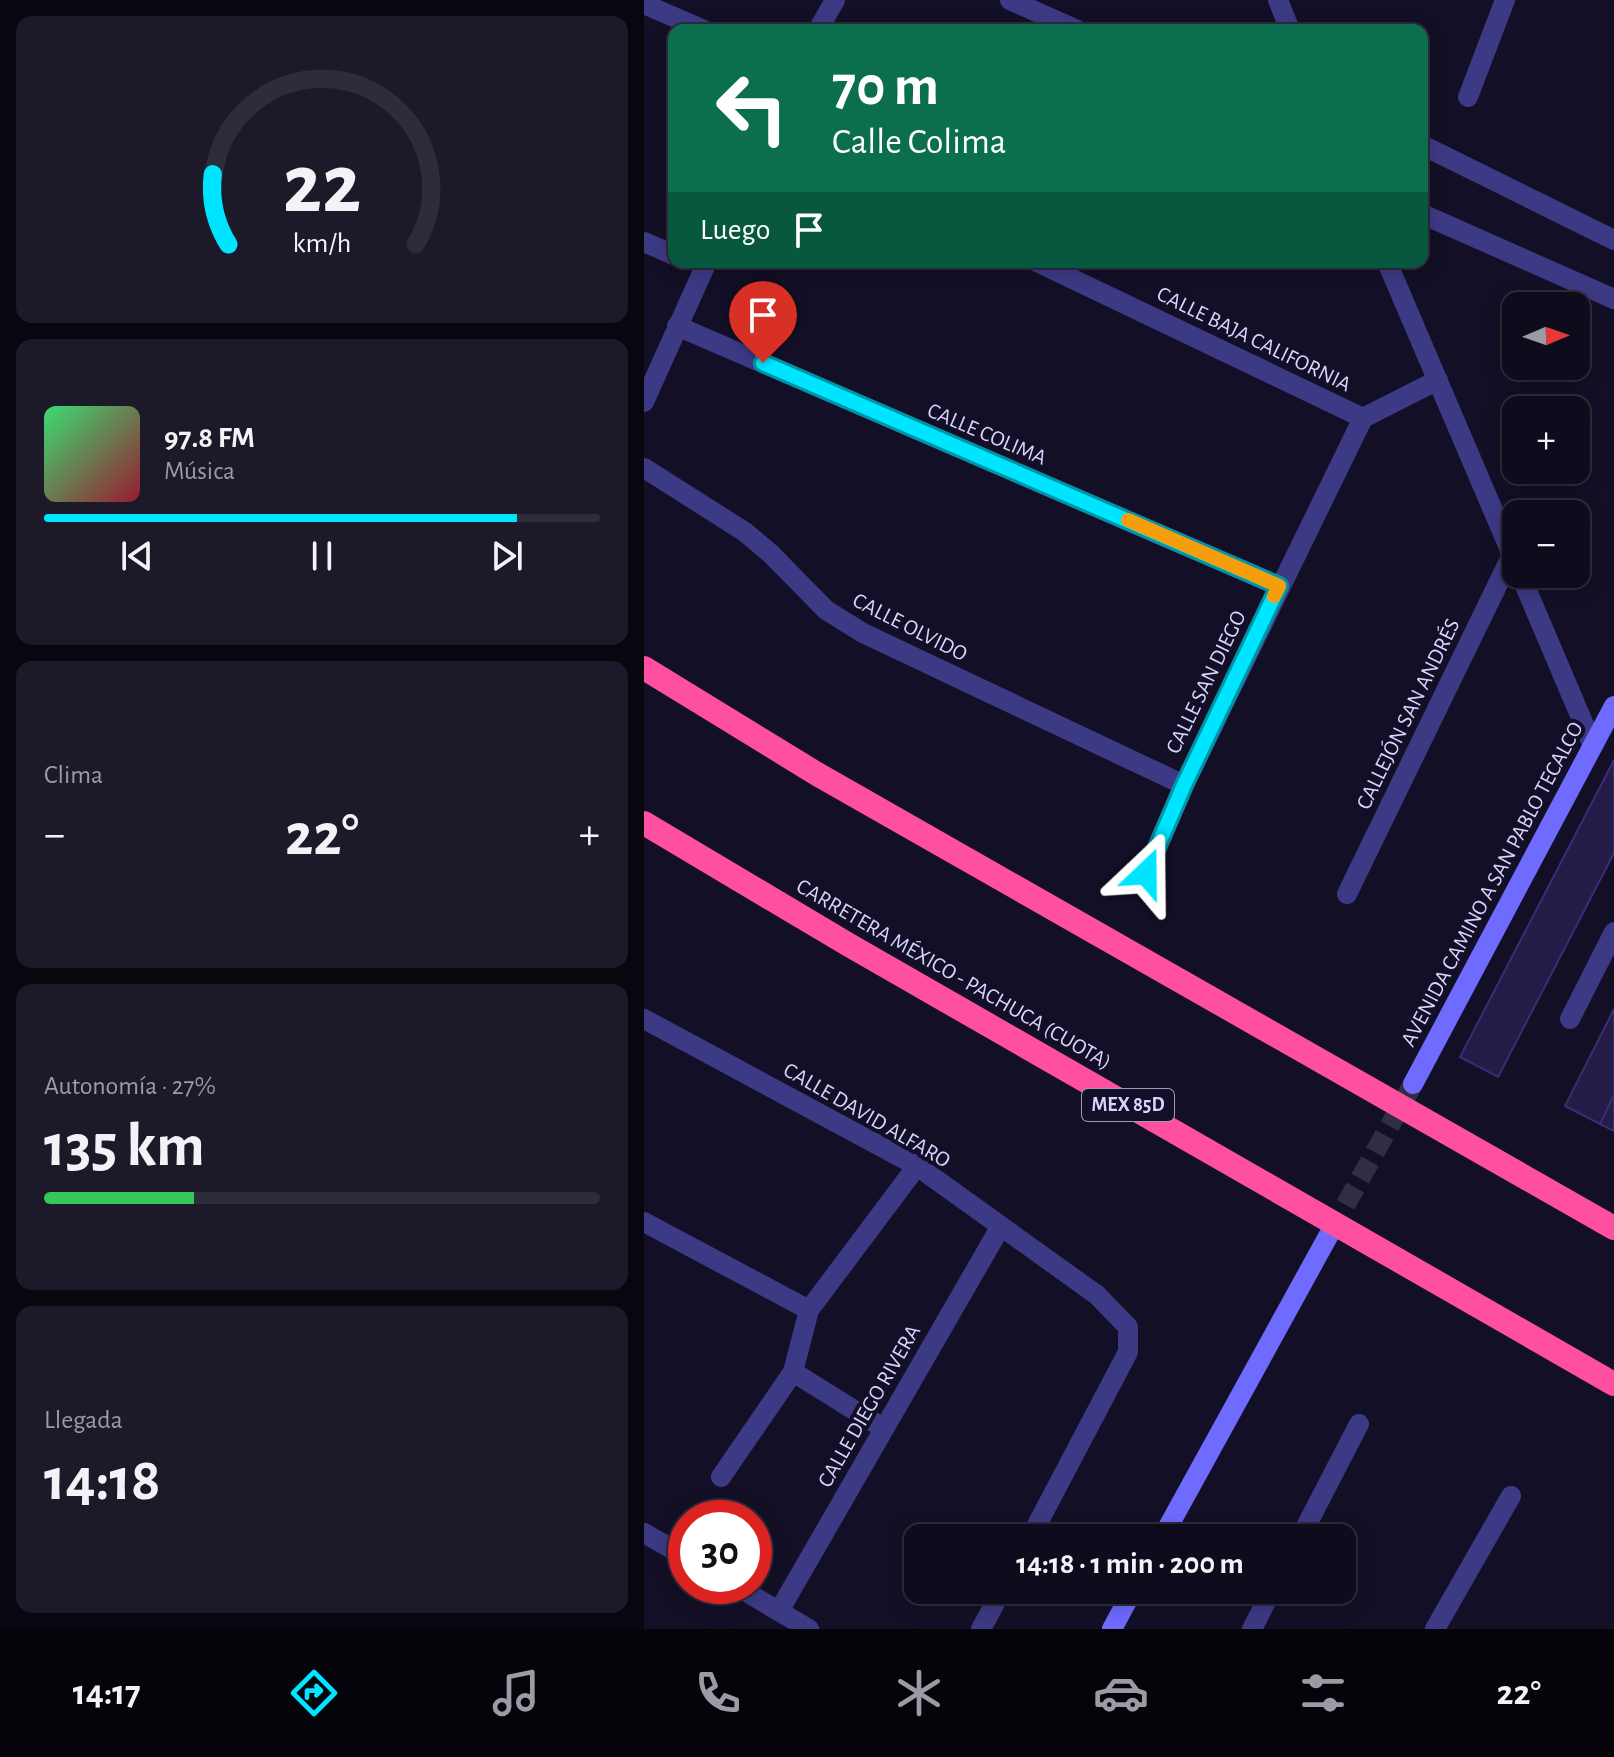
<!DOCTYPE html>
<html lang="es">
<meta charset="utf-8">
<style>
:root{--surface:#0e0b1c;--page:#1c1929;--text:#f1f3f6;--muted:#9b9ba3;--line:#2e2b3b;--accent:#00e5ff}
body{margin:0;font-family:"Alegreya Sans",sans-serif;background:var(--page);color:var(--text);height:100vh;display:flex;flex-direction:column;font-size:30px;white-space:nowrap}
*{box-sizing:border-box;margin:0}
p{font-size:26px;color:var(--muted)}
.icon{flex:none;width:44px;height:44px;fill:none;stroke:currentColor;stroke-width:2;stroke-linecap:round;stroke-linejoin:round}
.map{position:relative;flex:1;overflow:hidden}
.details{display:flex;flex-direction:column;gap:16px;padding:16px;background:#08060f;width:644px}
.details>*{flex:none}
.top-card{position:absolute;left:24px;top:24px;width:760px;height:244px;border-radius:16px;box-shadow:0 4px 20px #0003,0 0 0 2px var(--line);background:#0b6e4f;color:#fff;overflow:hidden}
.needle{width:52px;rotate:88deg}
.buttons{position:absolute;left:858px;top:292px;display:grid;gap:16px}
.buttons a{display:grid;place-items:center;width:88px;height:88px;border-radius:16px;background:var(--surface);box-shadow:0 4px 20px #0003,0 0 0 2px var(--line);font-size:40px}
.speed{position:absolute;left:24px;top:1500px;display:flex;gap:16px;font-size:40px;font-weight:700;text-align:center}
.speed>*{display:grid;place-content:center;width:104px;height:104px;border-radius:50%;background:var(--surface);box-shadow:0 4px 20px #0003,0 0 0 2px var(--line);line-height:1}
.speed .limit{border:12px solid #d22;background:#fff;color:#111}
.pin{position:absolute;display:grid;place-items:center;width:68px;height:68px;color:#fff;margin:-82px -34px;border-radius:50% 50% 50% 0;rotate:-45deg;box-shadow:0 0 8px #0007}
.pin .icon{rotate:45deg}
.me{position:absolute;width:88px;margin:-44px;rotate:23deg;stroke-linejoin:round;filter:drop-shadow(0 0 6px #0008)}
.turn{display:flex;align-items:center;gap:28px;height:168px;padding:0 32px;font-size:36px}
.turn .icon{width:104px;height:104px;stroke-width:2.5}
.turn b{display:block;font-size:56px;line-height:68px}
.then{display:flex;align-items:center;height:76px;padding:0 32px;background:#0003;gap:16px;font-size:30px}
.big{font-size:60px;font-weight:600;line-height:1.1}
.details .widget{flex:1;display:flex;flex-direction:column;justify-content:center;gap:12px;min-width:0;padding:0 28px;border-radius:16px;background:var(--page)}
.details .dial{align-items:center;gap:0}
.dial svg{height:208px;overflow:visible;fill:none;stroke:var(--line);stroke-width:7;stroke-linecap:round;text-anchor:middle}
.dial text{fill:var(--text);stroke:none}
.song{display:flex;align-items:center;gap:24px}
.cover{width:96px;height:96px;border-radius:12px;background:linear-gradient(135deg,hsl(140 70% 55%),hsl(350 70% 35%))}
.played{height:8px;border-radius:4px;background:linear-gradient(90deg,var(--accent) 85%,var(--line) 85%)}
.keys{display:flex;justify-content:space-around;direction:ltr}
.heat{display:flex;justify-content:space-between;align-items:center;font-size:44px;direction:ltr}
.charge{height:12px;border-radius:6px;background:linear-gradient(90deg,#34c759 27%,var(--line) 0)}
.trip{position:absolute;left:260px;top:1524px;width:452px;height:80px;border-radius:16px;background:var(--surface);box-shadow:0 4px 20px #0003,0 0 0 2px var(--line);font-weight:600;line-height:80px;text-align:center}
.tabs{display:flex;height:128px;justify-content:space-around;align-items:center;background:#06040b;color:var(--muted)}
.tabs .icon{width:56px;height:56px}
.tabs .active{color:var(--accent)}
.tabs b{font-size:36px;color:var(--text)}
main{display:flex;flex:1;min-height:0}
.map>svg:first-child{display:block}
</style>
<main>
<section class="details">
<div class="widget dial"><svg viewBox="0 0 100 80">
<path d="M14 69A42 42 0 1 1 86 69"/>
<path d="M14 69A42 42 0 0 1 8 42" stroke="#00e5ff"/>
<text x="50" y="56" font-size="32" font-weight="700">22</text>
<text x="50" y="72" font-size="11">km/h</text>
</svg></div>
<div class="widget">
<div class="song"><i class="cover"></i><div><b>97.8 FM</b><p>Música</p></div></div>
<div class="played"></div>
<div class="keys"><svg class="icon" aria-label="previous" viewBox="0 0 24 24"><path d="M18 5L8 12l10 7zM5 5v14"/></svg><svg class="icon" aria-label="pause" viewBox="0 0 24 24"><path d="M8 5v14M16 5v14"/></svg><svg class="icon" aria-label="next" viewBox="0 0 24 24"><path d="M6 5l10 7-10 7zM19 5v14"/></svg></div>
</div>
<div class="widget"><p>Clima</p>
<div class="heat"><a>−</a><b class="big">22°</b><a>+</a></div>
</div>
<div class="widget"><p>Autonomía · 27%</p><b class="big">135 km</b><div class="charge"></div></div>
<div class="widget"><p>Llegada</p><b class="big">14:18</b></div>
</section>
<div class="map">
<svg width="970" height="1629" viewBox="0 0 970 1629">
<rect width="100%" height="100%" fill="#130f26"/>
<path fill="#241b47" stroke="#3b2d73" stroke-width="2" d="M970,760V853L854,1077L816,1057Z
M970,1009V1095L956,1124L921,1106Z
M970,1095V1131L956,1124Z"/>
<g fill="none" stroke-linecap="round" stroke-linejoin="round">
<path stroke="#312d47" stroke-width="20" stroke-dasharray="20 10" stroke-linecap="butt" d="M687,1231L769,1084"/>
<path stroke="#3d3a85" stroke-width="20" d="M366,0L433,30
M634,0L646,30
M0,4L60,30
M174,30L191,0
M824,97L861,0
M778,145L970,240
M778,214L970,299
M0,242L30,255
M393,262L719,418
M743,262L872,564
M33,326L635,586
M0,402L63,262
M0,468L101,532L127,554L182,610L219,633L540,785
M876,574L949,746
M502,873L540,785L719,418L794,380
M703,894L868,555
M0,1019L273,1166L453,1295L484,1327V1352L386,1538
M926,1019L970,932
M0,1222L165,1310
M149,1372L239,1428
M77,1477L149,1372L165,1310L273,1166
M0,1533L42,1557
M656,1538L715,1424
M92,1586L165,1629
M135,1611L357,1226
M337,1629L358,1590
M608,1629L628,1590
M791,1629L867,1496"/>
<path stroke="#6f6bff" stroke-width="20" d="M769,1084L970,706
M518,1538L687,1231
M468,1629L489,1590"/>
<path stroke="#ff4fa3" stroke-width="24" d="M0,668L173,774L970,1228
M0,823L205,945L970,1384"/>
</g>
<g fill="none" stroke-linecap="round" stroke-linejoin="round">
<defs>
<path id="route" d="M119,363L635,586L540,785L502,873"/>
</defs>
<use href="#route" stroke="#0095a6" stroke-width="20"/>
<use href="#route" stroke="#00e5ff" stroke-width="14"/>
<path stroke="#f59e0b" stroke-width="14" d="M484,520L635,586L630,596"/>
</g>
<g text-anchor="middle" dominant-baseline="central" stroke-width="8" stroke-linejoin="round" paint-order="stroke">
<rect fill="#130f26" stroke="#9e99be" stroke-width="2" x="438" y="1089" width="92" height="32" rx="6"/>
<g font-size="20" font-weight="bold" fill="#d9d4ff">
<text x="484" y="1105">MEX 85D</text>
</g>
<g font-size="22" fill="#d9d4ff" stroke="#130f26">
<text transform="translate(610 339) rotate(26)">CALLE BAJA CALIFORNIA</text>
<text transform="translate(343 434) rotate(23)">CALLE COLIMA</text>
<text transform="translate(266 627) rotate(27)">CALLE OLVIDO</text>
<text transform="translate(562 682) rotate(-64)">CALLE SAN DIEGO</text>
<text transform="translate(764 714) rotate(-64)">CALLEJÓN SAN ANDRÉS</text>
<text transform="translate(848 884) rotate(-62)">AVENIDA CAMINO A SAN PABLO TECALCO</text>
<text transform="translate(310 974) rotate(30)">CARRETERA MÉXICO - PACHUCA (CUOTA)</text>
<text transform="translate(223 1115) rotate(30)">CALLE DAVID ALFARO</text>
<text transform="translate(225 1406) rotate(-60)">CALLE DIEGO RIVERA</text>
</g>
</g>
</svg>
<div class="buttons">
<a><svg class="needle" viewBox="-14 -14 28 28"><path d="M0-13l5 13h-10z" fill="#e53935"/><path d="M0 13l5-13h-10z" fill="#9b9ba3"/></svg></a>
<a>+</a>
<a>−</a>
</div>
<div class="speed"><div class="limit">30</div></div>
<div class="pin" style="left:119px;top:363px;background:#d93025"><svg class="icon" aria-label="arrive" viewBox="0 0 24 24"><path d="M6 21V4h12l-3 4 3 4H6"/></svg></div>
<svg class="me" style="left:502px;top:873px" viewBox="-20 -20 40 40"><path d="M0-17L14 15 0 8-14 15z" fill="#00e5ff" stroke="#fff" stroke-width="4"/></svg>
<div class="trip">14:18 · 1 min · 200 m</div>
<div class="top-card">
<div class="turn"><svg class="icon" aria-label="left" viewBox="0 0 24 24"><path d="M17 20v-9H6M10 6l-5 5 5 5"/></svg><div><b>70 m</b>Calle Colima</div></div>
<div class="then">Luego<svg class="icon" aria-label="arrive" viewBox="0 0 24 24"><path d="M6 21V4h12l-3 4 3 4H6"/></svg></div>
</div>
</div>
</main>
<nav class="tabs">
<b>14:17</b>
<svg class="icon active" aria-label="directions" viewBox="0 0 24 24"><path d="M12 3l9 9-9 9-9-9zM9 14v-3h6M13 9l2 2-2 2"/></svg>
<svg class="icon" aria-label="music" viewBox="0 0 24 24"><path d="M9 18V5l10-2v13"/><circle cx="6" cy="18" r="3"/><circle cx="16" cy="16" r="3"/></svg>
<svg class="icon" aria-label="phone" viewBox="0 0 24 24"><path d="M5 4h4l2 5-3 2q2 4 5 5l2-3 5 2v4C11 20 4 13 5 4z"/></svg>
<svg class="icon" aria-label="climate" viewBox="0 0 24 24"><path d="M12 3v18M4 7l16 10M4 17L20 7"/></svg>
<svg class="icon" aria-label="car" viewBox="0 0 24 24"><path d="M5 17H2v-5l4-1 3-4h7l3 4 3 1v5h-3M9 17h6M6 11h13"/><circle cx="7" cy="17" r="2"/><circle cx="17" cy="17" r="2"/></svg>
<svg class="icon" aria-label="filters" viewBox="0 0 24 24"><path d="M4 7h16M4 17h16"/><circle cx="9" cy="7" r="2"/><circle cx="15" cy="17" r="2"/></svg>
<b>22°</b>
</nav>
